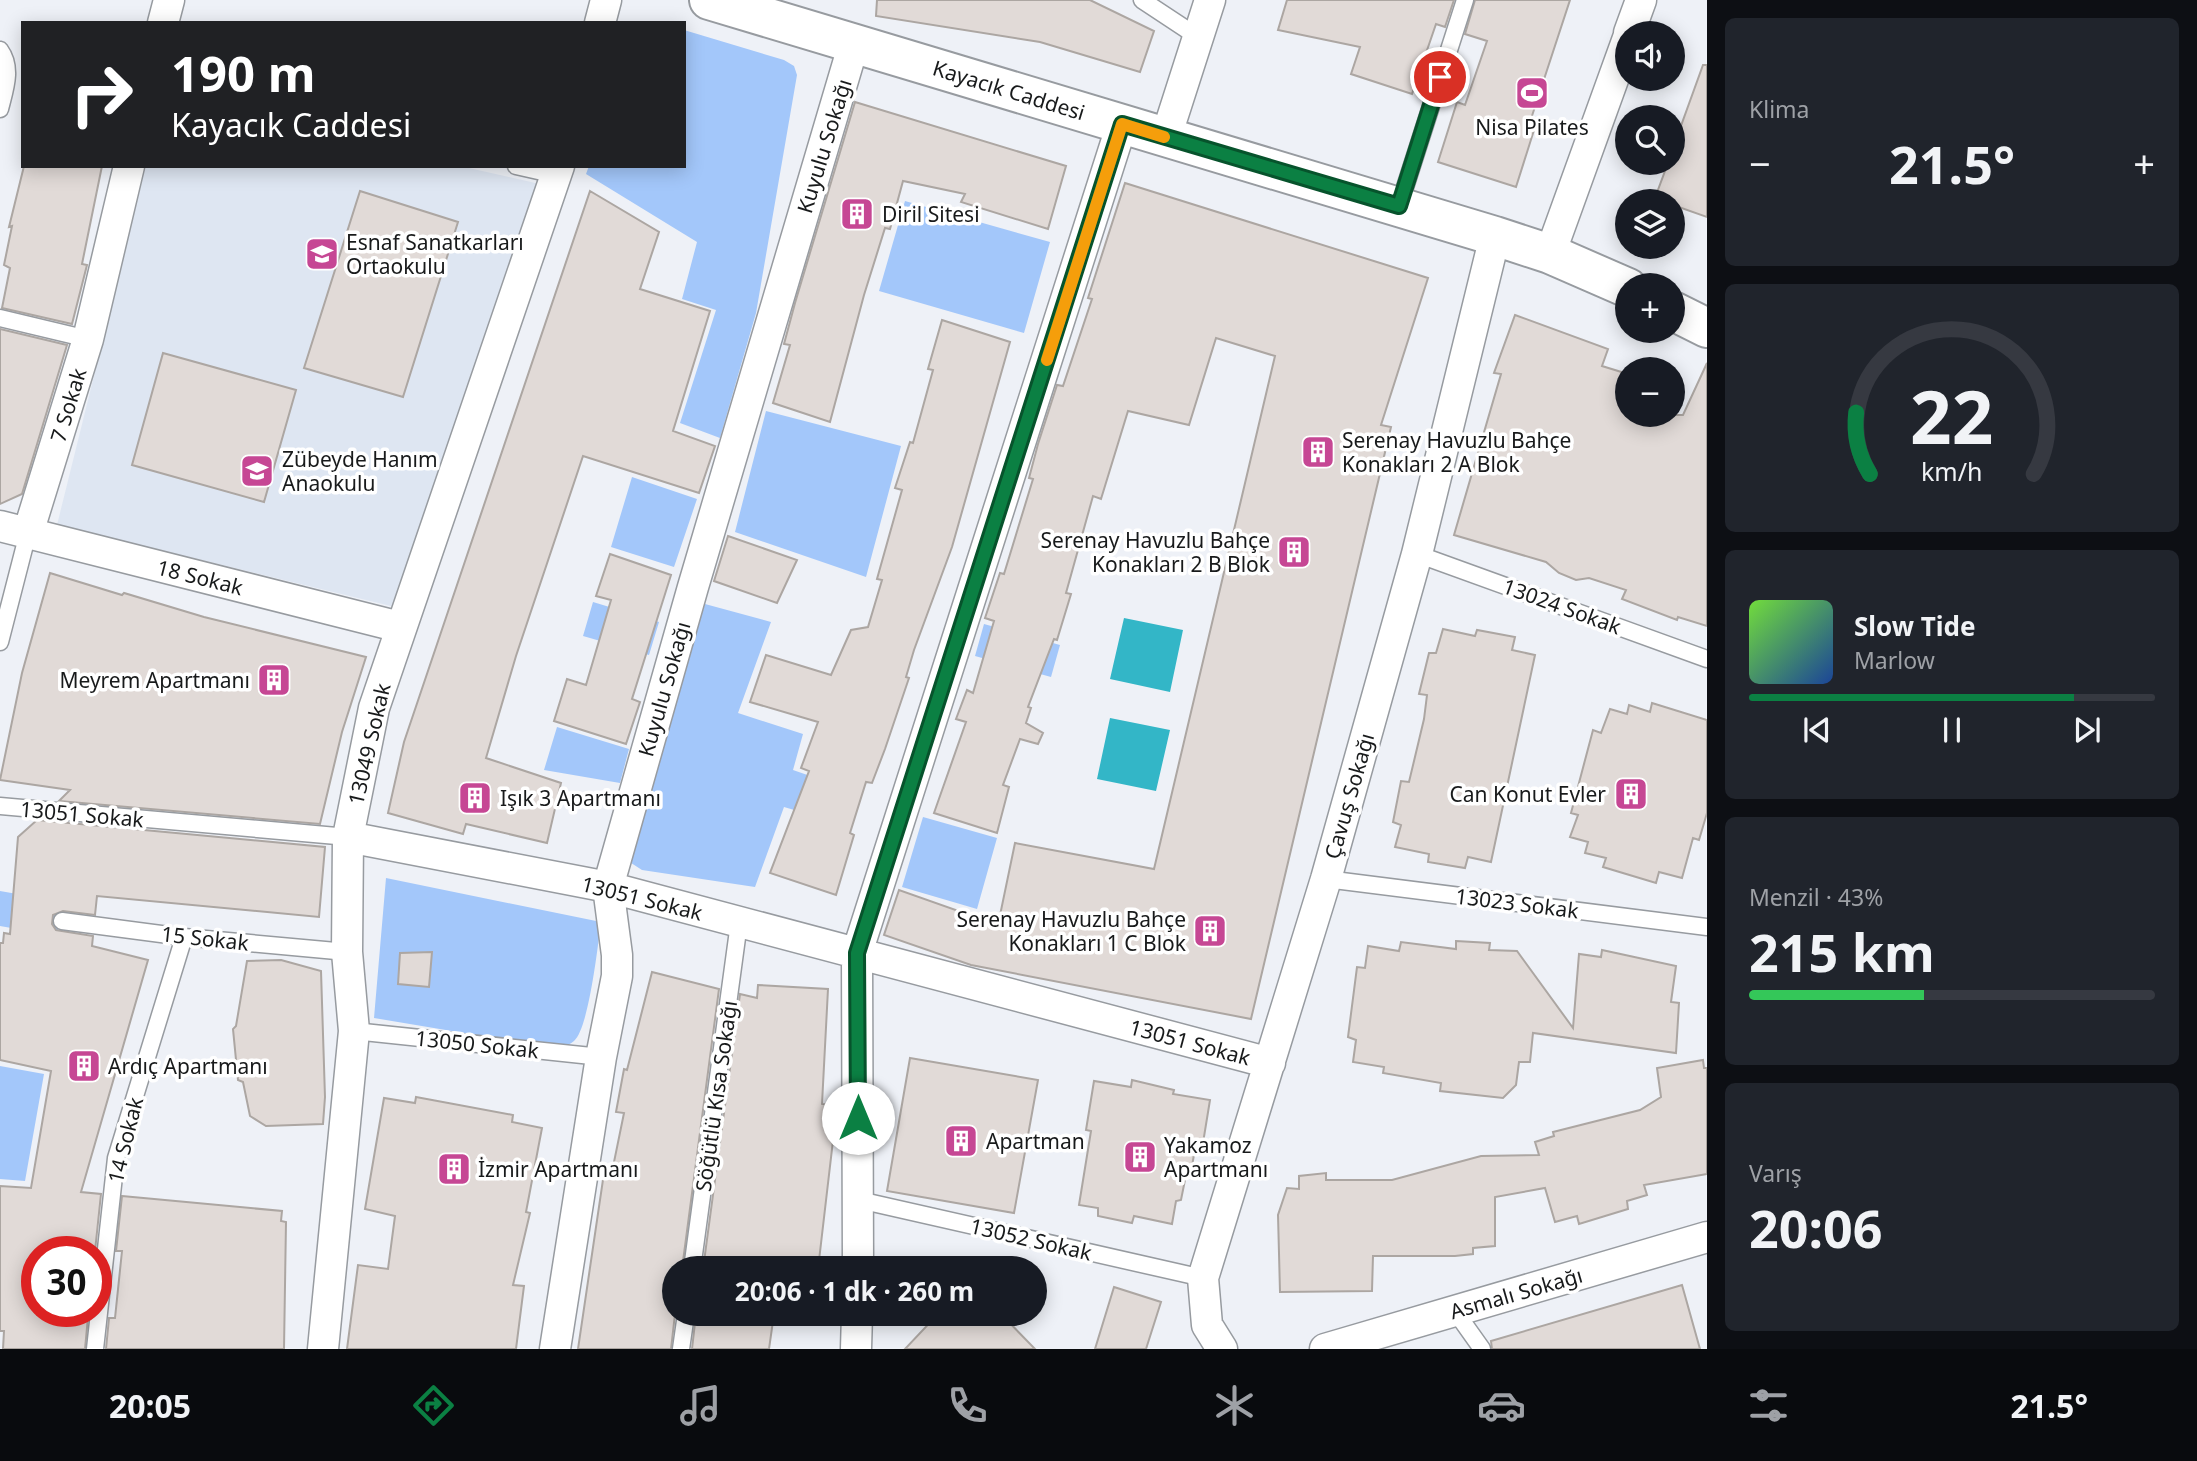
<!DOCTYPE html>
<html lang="tr">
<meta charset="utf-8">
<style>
:root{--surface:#171b24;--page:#20242c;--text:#f1f3f6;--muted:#9ea1a6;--line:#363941;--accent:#0b8043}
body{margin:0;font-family:"Noto Sans",sans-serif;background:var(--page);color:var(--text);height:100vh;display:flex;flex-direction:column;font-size:26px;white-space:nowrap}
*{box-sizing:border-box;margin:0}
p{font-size:23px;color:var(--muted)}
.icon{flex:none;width:38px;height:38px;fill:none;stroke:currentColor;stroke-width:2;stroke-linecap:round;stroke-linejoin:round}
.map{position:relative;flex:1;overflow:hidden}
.drawer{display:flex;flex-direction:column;gap:18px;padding:18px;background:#0d0f14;width:490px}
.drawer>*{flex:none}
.guide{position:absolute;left:21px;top:21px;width:665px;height:147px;border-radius:0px;box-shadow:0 4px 18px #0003;background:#202124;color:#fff;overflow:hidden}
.controls{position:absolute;left:1615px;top:21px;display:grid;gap:14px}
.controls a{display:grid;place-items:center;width:70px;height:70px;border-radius:50%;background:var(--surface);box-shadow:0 4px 18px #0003;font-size:35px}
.speed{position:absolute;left:21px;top:1236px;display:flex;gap:14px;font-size:35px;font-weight:700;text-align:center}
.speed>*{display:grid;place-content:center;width:91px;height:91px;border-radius:50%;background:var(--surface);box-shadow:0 4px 18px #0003;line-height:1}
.speed .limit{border:10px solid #d22;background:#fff;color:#111}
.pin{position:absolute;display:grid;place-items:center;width:60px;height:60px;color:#fff;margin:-30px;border:4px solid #fff;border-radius:50%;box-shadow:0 2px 7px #0007}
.me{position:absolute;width:77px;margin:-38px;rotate:0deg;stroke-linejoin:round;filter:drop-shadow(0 0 5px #0008)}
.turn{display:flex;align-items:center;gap:24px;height:147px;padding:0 35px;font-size:32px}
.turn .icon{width:91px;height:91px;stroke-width:2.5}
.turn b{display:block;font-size:49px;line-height:60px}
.big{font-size:52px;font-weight:700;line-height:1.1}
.drawer .widget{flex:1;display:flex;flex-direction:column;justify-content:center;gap:10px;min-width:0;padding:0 24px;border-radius:10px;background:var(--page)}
.drawer .dial{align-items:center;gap:0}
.dial svg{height:182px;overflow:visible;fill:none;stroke:var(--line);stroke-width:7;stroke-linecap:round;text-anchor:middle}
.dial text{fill:var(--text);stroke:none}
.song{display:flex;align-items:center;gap:21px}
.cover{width:84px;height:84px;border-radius:10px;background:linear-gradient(135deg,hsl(100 70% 55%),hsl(220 70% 35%))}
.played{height:7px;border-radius:4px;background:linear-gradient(90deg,var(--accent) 80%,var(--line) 80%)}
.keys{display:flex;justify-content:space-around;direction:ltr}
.heat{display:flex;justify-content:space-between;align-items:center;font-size:38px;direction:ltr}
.charge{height:10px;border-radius:5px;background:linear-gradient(90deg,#34c759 43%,var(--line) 0)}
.trip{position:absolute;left:662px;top:1256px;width:385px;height:70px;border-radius:35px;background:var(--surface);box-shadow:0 4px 18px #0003;font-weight:700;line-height:70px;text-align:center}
.dock{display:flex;height:112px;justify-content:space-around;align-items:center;background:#090b0e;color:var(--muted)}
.dock .icon{width:49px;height:49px}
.dock .selected{color:var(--accent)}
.dock b{font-size:32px;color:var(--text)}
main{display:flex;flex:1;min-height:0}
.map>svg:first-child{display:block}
</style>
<main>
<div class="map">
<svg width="1707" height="1349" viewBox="0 0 1707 1349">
<rect width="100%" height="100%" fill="#eef1f7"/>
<path fill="#dee6f2" d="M146,166H460L544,185L395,607L57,525Z"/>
<path fill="#a3c7fa" d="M684,30L784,60L794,66L797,75L756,313L720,438L680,423L716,310L682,299L697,242L586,174L589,166H684Z
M905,201L1050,242L1024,333L879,291Z
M766,411L901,446L866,577L735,532Z
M632,477L697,499L674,567L611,547Z
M593,602L659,622L649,655L583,636Z
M705,604L771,622L738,713L803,734L793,770L862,794L852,827L784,807L755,887L642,870L628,861L630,845Z
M984,624L1060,645L1051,677L975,656Z
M557,727L629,749L620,783L544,770Z
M923,817L997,838L977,909L902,887Z
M386,878L601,922C598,944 589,1028 574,1041C566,1048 558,1047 548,1047L374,1018Z
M0,891L63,902L57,936L0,926Z
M0,1066L44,1074L25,1181L0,1179Z"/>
<path fill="#33b6c7" d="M1124,618L1183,630L1170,692L1110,679Z
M1110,718L1170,730L1156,791L1097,779Z"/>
<path fill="#e1dad7" stroke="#aca6a2" stroke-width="2" d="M877,0H1090L1154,31L1140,72L1040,42L876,16Z
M1287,0H1454L1445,27L1436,24L1412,94L1351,74L1360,47L1278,30Z
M1475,0H1570L1529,125L1535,127L1516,187L1438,162L1457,102L1465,105L1487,41L1465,34Z
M1703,65H1707V217L1673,205V201L1655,198L1668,163H1673V148Z
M855,102L1066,166L1048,229L961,202L965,194L903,181L890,229L885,228L864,295L830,422L773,403L790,345L784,344L795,303Z
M24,166H102L82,264L87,265L72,324L2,308L10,268L4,265L12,226L9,227Z
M1125,183L1428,278L1381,425L1391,427L1251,1019L971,965L884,935L899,890L998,925L1015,843L1154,869L1275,356L1216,338L1189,425L1128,411L1101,499L1093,496L1066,593L1071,594L1057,640L1054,639L1028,707L1031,708L1026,723L1043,733L1038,744L1020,739L1003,785L1009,787L997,833L934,813L966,722L956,719L967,690L973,693L994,621L985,618L1000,573L1004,574L1033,479L1029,478L1038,444L1057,385L1063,386L1092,299L1088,298Z
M360,191L458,222L403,397L304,368Z
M590,191L659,232L640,289L710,311L673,431L715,446L699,493L583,456L516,656L486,758L561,783L547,843L466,824L463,834L388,813L404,742Z
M1515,315L1608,349L1602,366L1628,374V415H1683L1707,363V626L1678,617L1677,620L1622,599L1626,590L1589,578L1576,580L1559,573L1546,562L1454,535L1501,374L1494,373Z
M942,320L1010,342L952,547L914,650L906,677L909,678L885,749L872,783L866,782L850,833L854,835L836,895L770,873L809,771L801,768L818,722L750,702L766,655L831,675L851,630L868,627L882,580L877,579L902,490L895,488L910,442L913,443L933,370L928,369Z
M0,329L67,345L22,494L0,504Z
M163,353L296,390L264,502L132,465Z
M728,536L797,560L777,603L714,581Z
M610,554L671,575L632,699L640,702L626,744L554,721L567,679L586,685L611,600L596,596Z
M50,573L122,595L124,593L204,617L366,657L342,732L320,824L59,801L70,790L0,780L22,673Z
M1443,629L1475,636L1477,630L1515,637L1512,650L1535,655L1491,862L1468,857L1465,868L1428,862L1429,854L1395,847L1401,825L1393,822L1401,781L1409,782L1424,719L1427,695L1419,694L1429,653H1436Z
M1652,703L1707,720V813L1699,840L1693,838L1682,878L1659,872L1656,883L1603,867L1606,858L1585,853L1588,842L1570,837L1578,815L1571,813L1593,730L1601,733L1610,709L1627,714L1629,705L1650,712Z
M37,820L325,847L319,917L97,896L95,915L63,911L53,915L52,924L56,930L93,936L92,946L148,960L81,1192L101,1194L95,1251H37V1315L88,1317L85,1349H3L4,1331H0V1186L31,1188L51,1071L0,1060V943H3L4,933L10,934L18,837Z
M1456,941L1490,943L1489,950L1517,951L1573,1028L1579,954L1601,957L1602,950L1676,966L1671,1002L1679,1003L1676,1053L1533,1033L1530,1062H1519L1516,1085L1503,1098L1440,1091L1441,1083L1383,1073L1384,1067L1353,1062L1356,1040L1348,1037L1357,967L1365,968L1368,946L1399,951L1401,942L1456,949Z
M432,952L429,987L398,984L400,953Z
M281,960L321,971L325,1097L323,1124L266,1126L250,1116L243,1082L238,1080L233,1029L236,1026L247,961Z
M652,972L719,989L682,1269H674L675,1314L671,1349H578L605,1166L613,1167L624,1113L616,1112L624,1069L627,1070Z
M758,985L828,989L822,1104L837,1106L818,1269H703L740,994L757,998Z
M910,1058L1038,1080L1014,1213L887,1191Z
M1703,1060L1704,1068H1707V1174L1644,1185L1647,1195L1627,1201L1628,1209L1579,1224L1577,1216L1555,1222L1545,1188L1495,1197V1246L1473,1248V1254L1455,1256H1373L1372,1291L1280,1292L1278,1215L1287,1188L1299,1189V1176L1326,1173V1180H1392L1481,1156L1539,1155L1535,1142L1554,1136L1553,1132L1640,1110L1661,1097L1657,1068Z
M1132,1080L1174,1090L1173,1094L1210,1100L1202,1149H1195L1192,1166L1188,1165L1181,1200L1176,1201L1172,1224L1134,1216L1132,1223L1098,1216V1208L1079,1205L1091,1131L1086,1130L1094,1081L1131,1087Z
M416,1097L513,1115L512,1122L542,1128L526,1212L530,1213L513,1285L524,1286L516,1349H347L358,1265L388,1269L395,1216L365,1209L384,1098L415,1103Z
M122,1196L282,1211L281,1221L286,1222L284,1349H106L109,1318H115L122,1251H116Z
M1682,1285L1700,1349H1492L1491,1341Z
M1114,1287L1161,1302L1146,1349H1095Z
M696,1314H774L769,1349H692Z
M938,1314H1001L1035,1349H905Z"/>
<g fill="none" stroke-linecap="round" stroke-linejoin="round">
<defs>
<path id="lane" d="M1142,0L1198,37
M0,50C13,68 5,89 0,109
M516,166L556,175
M1399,206L1465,0
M0,318L88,339
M1417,554L1707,659
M0,642L28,533
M0,806L348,837
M1326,879L1707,927
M62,921L184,937L347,952
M354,1031L601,1057
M859,1200L1203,1278
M692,1269L739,923
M1455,1311L1482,1349
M95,1349L116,1158L184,937
M681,1349L686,1314"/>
<path id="street" d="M163,23L169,0
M600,23L606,0
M1629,33L1641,0
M1166,137L1210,0
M1550,254L1628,38
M0,526L400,627
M28,533L88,339L129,166
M348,837L608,887L1270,1063
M858,1269L857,953L1122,124
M323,1349L354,1031L347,952L348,837L374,708L559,166
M555,1349L601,1057L617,976V955L608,887L693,587L854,43
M856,1349L857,1314
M1222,1349L1207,1325L1203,1278L1326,879L1417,554L1495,236
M1325,1349L1707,1237"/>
<path id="secondary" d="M709,0L1495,236L1550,254L1628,288
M1673,311L1707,328"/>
</defs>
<use href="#lane" stroke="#979ba0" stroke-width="19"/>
<use href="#street" stroke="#979ba0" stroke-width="33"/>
<use href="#secondary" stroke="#979ba0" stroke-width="42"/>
<use href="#lane" stroke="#fff" stroke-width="16"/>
<use href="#street" stroke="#fff" stroke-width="30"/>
<use href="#secondary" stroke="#fff" stroke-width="38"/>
</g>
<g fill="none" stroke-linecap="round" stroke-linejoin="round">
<defs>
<path id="route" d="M858,1118L857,953L1122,124L1399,206L1440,77"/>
</defs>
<use href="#route" stroke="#07532c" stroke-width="18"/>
<use href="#route" stroke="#0b8043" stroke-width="12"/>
<path stroke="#f59e0b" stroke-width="12" d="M1047,360L1122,124L1164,137"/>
</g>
<defs>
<symbol id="stadium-square" viewBox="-11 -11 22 22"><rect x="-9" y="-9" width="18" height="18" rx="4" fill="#c64794" stroke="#fff"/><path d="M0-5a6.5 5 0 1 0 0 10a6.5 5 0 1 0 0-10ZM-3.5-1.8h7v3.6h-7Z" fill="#fff"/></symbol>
<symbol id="building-square" viewBox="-11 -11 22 22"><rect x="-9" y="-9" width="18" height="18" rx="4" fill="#c64794" stroke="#fff"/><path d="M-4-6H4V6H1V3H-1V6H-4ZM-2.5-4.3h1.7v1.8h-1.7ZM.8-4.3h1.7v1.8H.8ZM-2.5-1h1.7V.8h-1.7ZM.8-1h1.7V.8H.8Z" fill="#fff"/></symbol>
<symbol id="school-square" viewBox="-11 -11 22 22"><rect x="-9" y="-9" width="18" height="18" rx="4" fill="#c64794" stroke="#fff"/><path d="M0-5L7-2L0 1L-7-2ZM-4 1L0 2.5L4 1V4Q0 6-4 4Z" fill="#fff"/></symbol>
</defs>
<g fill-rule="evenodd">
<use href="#stadium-square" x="1513" y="74" width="38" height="38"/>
<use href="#building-square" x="838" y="195" width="38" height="38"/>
<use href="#school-square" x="303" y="235" width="38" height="38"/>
<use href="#building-square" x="1299" y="433" width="38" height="38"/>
<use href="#school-square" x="238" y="452" width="38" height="38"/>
<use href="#building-square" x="1275" y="533" width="38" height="38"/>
<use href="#building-square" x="255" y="661" width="38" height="38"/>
<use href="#building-square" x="1612" y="775" width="38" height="38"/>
<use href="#building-square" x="456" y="779" width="38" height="38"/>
<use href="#building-square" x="1191" y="912" width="38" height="38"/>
<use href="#building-square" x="65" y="1047" width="38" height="38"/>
<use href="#building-square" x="942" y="1122" width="38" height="38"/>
<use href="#building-square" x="1121" y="1138" width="38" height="38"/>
<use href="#building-square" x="435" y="1150" width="38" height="38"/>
</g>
<g text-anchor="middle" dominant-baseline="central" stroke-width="7" stroke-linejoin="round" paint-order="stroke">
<g font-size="21" fill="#181a1b" stroke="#fff">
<text transform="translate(1009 90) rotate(17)">Kayacık Caddesi</text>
<text transform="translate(824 146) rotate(-73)">Kuyulu Sokağı</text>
<text transform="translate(68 405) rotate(-73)">7 Sokak</text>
<text transform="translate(200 577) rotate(14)">18 Sokak</text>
<text transform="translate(1562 606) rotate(20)">13024 Sokak</text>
<text transform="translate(664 689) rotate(-74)">Kuyulu Sokağı</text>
<text transform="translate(369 744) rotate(-77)">13049 Sokak</text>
<text transform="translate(1349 796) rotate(-74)">Çavuş Sokağı</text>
<text transform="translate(82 814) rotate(5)">13051 Sokak</text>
<text transform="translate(642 898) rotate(14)">13051 Sokak</text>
<text transform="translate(1517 903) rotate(7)">13023 Sokak</text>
<text transform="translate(205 938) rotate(6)">15 Sokak</text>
<text transform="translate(1190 1042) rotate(15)">13051 Sokak</text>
<text transform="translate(477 1044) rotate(6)">13050 Sokak</text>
<text transform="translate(716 1096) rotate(-82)">Söğütlü Kısa Sokağı</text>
<text transform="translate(125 1140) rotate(-76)">14 Sokak</text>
<text transform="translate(1031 1239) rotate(13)">13052 Sokak</text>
<text transform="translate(1516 1293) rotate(-16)">Asmalı Sokağı</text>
</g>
<g font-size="21" fill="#181a1b" stroke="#fff" text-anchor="start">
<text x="1532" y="127" text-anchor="middle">Nisa Pilates</text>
<text x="882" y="214">Diril Sitesi</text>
<text x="346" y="242">Esnaf Sanatkarları<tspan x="346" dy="24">Ortaokulu</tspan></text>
<text x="1342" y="440">Serenay Havuzlu Bahçe<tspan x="1342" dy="24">Konakları 2 A Blok</tspan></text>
<text x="282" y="459">Zübeyde Hanım<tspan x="282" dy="24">Anaokulu</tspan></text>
<text x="1270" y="540" text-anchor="end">Serenay Havuzlu Bahçe<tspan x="1270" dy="24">Konakları 2 B Blok</tspan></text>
<text x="250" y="680" text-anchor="end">Meyrem Apartmanı</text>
<text x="1606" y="794" text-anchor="end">Can Konut Evler</text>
<text x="500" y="798">Işık 3 Apartmanı</text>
<text x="1186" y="919" text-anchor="end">Serenay Havuzlu Bahçe<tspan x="1186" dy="24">Konakları 1 C Blok</tspan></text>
<text x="108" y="1066">Ardıç Apartmanı</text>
<text x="986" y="1141">Apartman</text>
<text x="1164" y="1145">Yakamoz<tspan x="1164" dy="24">Apartmanı</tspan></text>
<text x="478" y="1169">İzmir Apartmanı</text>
</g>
</g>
</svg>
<div class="controls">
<a><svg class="icon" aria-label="sound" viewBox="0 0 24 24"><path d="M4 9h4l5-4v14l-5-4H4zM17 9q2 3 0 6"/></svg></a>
<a><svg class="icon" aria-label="search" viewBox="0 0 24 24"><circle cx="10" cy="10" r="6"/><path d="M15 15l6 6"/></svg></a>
<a><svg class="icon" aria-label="layers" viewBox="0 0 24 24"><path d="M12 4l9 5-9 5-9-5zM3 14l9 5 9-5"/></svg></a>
<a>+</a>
<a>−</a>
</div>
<div class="speed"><div class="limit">30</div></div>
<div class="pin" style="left:1440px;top:77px;background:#d93025"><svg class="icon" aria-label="arrive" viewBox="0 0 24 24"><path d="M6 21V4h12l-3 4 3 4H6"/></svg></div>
<svg class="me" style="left:858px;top:1118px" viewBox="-20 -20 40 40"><circle r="19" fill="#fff"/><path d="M0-13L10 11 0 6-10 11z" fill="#0b8043"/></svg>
<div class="trip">20:06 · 1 dk · 260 m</div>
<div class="guide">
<div class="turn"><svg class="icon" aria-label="right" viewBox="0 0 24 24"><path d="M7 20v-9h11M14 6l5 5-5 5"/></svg><div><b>190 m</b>Kayacık Caddesi</div></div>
</div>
</div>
<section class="drawer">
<div class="widget"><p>Klima</p>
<div class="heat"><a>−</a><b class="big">21.5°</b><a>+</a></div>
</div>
<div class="widget dial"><svg viewBox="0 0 100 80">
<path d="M14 69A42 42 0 1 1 86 69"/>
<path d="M14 69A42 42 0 0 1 8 42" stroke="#0b8043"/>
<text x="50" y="56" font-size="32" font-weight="700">22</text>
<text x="50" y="72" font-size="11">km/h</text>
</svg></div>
<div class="widget">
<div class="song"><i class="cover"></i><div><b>Slow Tide</b><p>Marlow</p></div></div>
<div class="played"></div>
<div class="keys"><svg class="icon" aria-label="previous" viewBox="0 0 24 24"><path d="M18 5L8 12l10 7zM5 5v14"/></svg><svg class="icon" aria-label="pause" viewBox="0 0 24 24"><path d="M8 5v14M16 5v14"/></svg><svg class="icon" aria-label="next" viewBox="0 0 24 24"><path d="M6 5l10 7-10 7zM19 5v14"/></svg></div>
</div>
<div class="widget"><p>Menzil · 43%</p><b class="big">215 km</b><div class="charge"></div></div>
<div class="widget"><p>Varış</p><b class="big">20:06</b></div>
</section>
</main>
<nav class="dock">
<b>20:05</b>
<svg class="icon selected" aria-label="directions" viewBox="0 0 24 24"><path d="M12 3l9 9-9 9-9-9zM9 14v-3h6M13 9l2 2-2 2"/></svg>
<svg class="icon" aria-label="music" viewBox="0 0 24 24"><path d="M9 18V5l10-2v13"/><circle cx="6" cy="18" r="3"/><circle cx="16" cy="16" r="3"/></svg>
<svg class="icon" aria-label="phone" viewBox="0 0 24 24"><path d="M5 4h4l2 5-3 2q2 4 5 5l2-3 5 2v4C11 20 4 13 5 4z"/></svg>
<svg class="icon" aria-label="climate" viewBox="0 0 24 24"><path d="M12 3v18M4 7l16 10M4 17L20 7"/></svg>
<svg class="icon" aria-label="car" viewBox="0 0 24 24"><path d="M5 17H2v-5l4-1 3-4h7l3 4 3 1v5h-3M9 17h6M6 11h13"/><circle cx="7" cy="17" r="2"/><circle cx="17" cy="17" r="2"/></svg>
<svg class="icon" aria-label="filters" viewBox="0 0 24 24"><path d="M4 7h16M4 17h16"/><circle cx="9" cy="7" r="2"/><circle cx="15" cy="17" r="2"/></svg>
<b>21.5°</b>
</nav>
